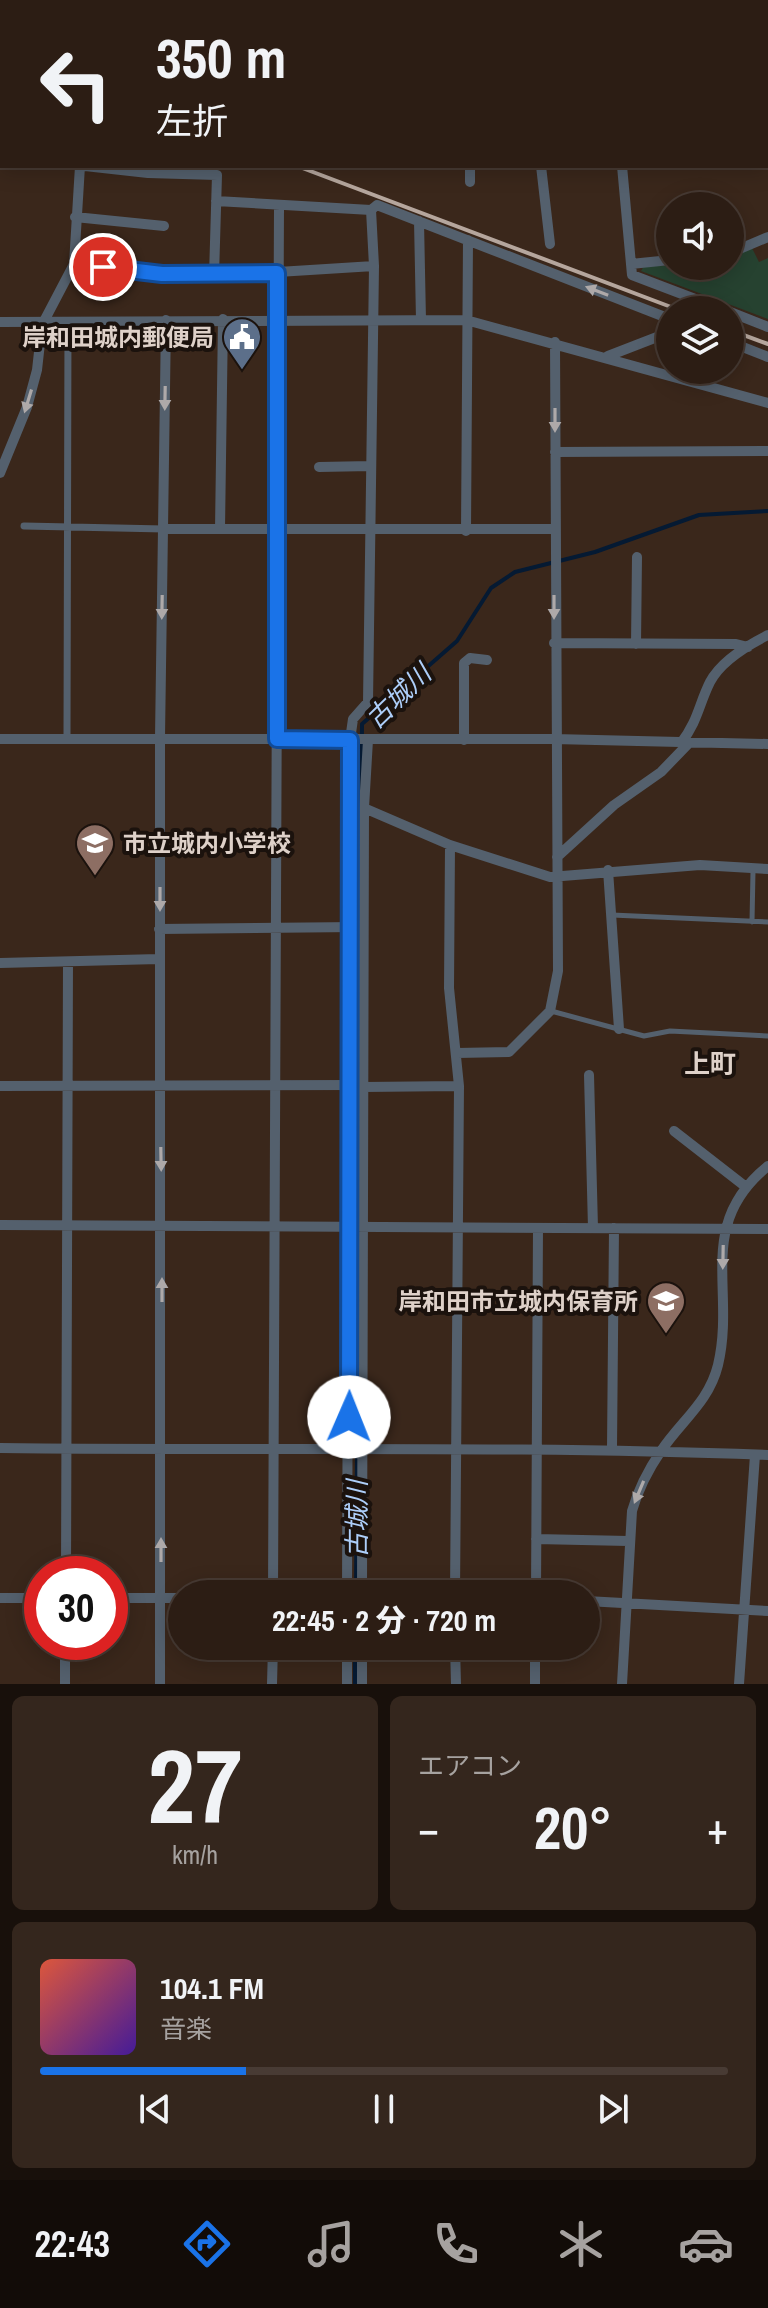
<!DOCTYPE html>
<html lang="ja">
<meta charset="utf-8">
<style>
:root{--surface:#2c1d14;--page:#34261d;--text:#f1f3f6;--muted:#a6a2a0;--line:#483b34;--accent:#1a73e8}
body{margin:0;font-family:"Archivo Narrow","Noto Sans JP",sans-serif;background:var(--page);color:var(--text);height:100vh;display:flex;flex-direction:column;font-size:30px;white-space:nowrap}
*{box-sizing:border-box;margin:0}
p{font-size:26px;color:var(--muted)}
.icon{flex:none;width:44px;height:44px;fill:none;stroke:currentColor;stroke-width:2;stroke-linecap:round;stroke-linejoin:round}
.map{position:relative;height:1684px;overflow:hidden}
.details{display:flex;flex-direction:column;gap:12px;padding:12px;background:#18100b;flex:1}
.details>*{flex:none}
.hud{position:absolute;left:0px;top:0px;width:768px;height:168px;box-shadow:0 4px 20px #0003,0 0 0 2px var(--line);background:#2c1d14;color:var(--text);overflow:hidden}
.fabs{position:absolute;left:656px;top:192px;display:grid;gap:16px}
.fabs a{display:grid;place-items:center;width:88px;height:88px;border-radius:50%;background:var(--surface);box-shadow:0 4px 20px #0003,0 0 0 2px var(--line);font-size:40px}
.speed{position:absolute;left:24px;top:1556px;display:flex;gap:16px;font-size:40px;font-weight:700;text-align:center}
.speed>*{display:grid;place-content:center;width:104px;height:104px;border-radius:50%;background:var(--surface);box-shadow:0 4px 20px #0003,0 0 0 2px var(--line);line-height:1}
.speed .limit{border:12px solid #d22;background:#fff;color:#111}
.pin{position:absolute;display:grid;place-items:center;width:68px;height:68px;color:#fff;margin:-34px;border:4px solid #fff;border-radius:50%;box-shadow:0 2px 8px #0007}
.me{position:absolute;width:88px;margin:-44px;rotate:1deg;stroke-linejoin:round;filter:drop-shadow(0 0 6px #0008)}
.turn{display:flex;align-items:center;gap:28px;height:168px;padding:0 24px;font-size:36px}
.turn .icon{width:104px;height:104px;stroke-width:2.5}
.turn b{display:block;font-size:56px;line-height:68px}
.big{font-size:60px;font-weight:800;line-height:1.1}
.details .tile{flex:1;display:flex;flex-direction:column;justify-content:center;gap:12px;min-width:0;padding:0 28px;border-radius:12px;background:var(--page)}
.details .dial{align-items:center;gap:0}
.dial b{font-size:104px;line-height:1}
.song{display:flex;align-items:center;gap:24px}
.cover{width:96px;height:96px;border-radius:12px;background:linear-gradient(135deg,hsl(10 70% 55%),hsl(260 70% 35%))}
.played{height:8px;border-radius:4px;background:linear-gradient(90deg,var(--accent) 30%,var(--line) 30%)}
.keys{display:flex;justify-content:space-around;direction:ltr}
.heat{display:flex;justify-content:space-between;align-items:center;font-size:44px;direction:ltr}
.details .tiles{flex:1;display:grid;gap:12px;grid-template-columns:1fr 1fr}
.tile:last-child{grid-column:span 2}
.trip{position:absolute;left:168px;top:1580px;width:432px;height:80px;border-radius:40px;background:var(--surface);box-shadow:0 4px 20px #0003,0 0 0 2px var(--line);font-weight:800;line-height:80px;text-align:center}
.tab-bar{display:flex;height:128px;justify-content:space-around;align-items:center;background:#120c08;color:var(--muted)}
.tab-bar .icon{width:56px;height:56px}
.tab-bar .current{color:var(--accent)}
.tab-bar b{font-size:36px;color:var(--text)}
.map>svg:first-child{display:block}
</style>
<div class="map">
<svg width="768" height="1684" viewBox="0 0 768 1684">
<rect width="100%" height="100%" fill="#3a271b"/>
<path fill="#264230" d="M752,248L759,262L768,258V319L641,271L644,266H730V257Z"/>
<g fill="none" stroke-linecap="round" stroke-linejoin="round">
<path stroke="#051a33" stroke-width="4" d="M356,1594L362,724L457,641L491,588L515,572L595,552L699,515L768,511
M355,1684V1646"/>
<path stroke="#54606d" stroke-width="5" d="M612,915L768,922
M752,922L753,871
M551,1011L644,1036L670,1031L768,1036"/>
<path stroke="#54606d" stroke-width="7" d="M24,526L164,529
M67,738L68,321"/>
<path stroke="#54606d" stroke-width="10" d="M173,0V2
M324,0V2
M577,0L578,2
M118,2V0
M673,2L681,0
M0,21H2
M0,61L2,62
M0,151H2
M85,166L148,173L217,175L214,276
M541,166L550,244
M622,166L632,275L724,310
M470,182V166
M216,201L371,210
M75,217L164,226
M419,221L421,320
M730,253L768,237
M74,264L214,276L374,266
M631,264L670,260
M730,312L768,327
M0,322L466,320L768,403
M730,342L768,357
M608,356L670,332
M555,452L768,451
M319,467L371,466
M0,473L27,407L37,370L42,325L74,264L80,166
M164,529H554
M220,529L223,319
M466,531L468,240
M554,643L736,644L748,647
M636,644L637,557
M0,739H554L768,744
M464,740V663L470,658L487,660
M681,743C698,721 699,704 710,682C721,661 748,645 768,635
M364,808L450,845L550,877L700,865L768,869
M450,845L449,988L459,1086L455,1594
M557,857L614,805L661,772L689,743
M608,870L619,1029
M159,929L357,927
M0,963L159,959
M457,1053L509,1052L550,1011L558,971L555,342
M589,1075L593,1228
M0,1086L354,1085
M364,1087L459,1086
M674,1131L746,1187
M0,1225L768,1229
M0,1448C256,1451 512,1445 768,1455
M612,1448L614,1228
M536,1539L628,1541
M66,1574L68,963
M273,1594L279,207
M347,1594L350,740L353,719L368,702L374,266L371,210L377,205L670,319
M362,1594L364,808L368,740
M536,1594L538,1228
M0,1598H42
M110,1598H182
M586,1601L768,1611
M347,1646V1684
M362,1646V1684
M455,1646L456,1684
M65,1684V1642
M160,1684V737L166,320
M272,1684L273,1646
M535,1684V1646
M622,1684L632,1511C638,1490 648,1470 661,1451C681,1421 709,1402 718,1365C736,1289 695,1225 768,1166
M739,1684L755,1455"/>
<path stroke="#b5a69d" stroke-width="4" d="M0,45L2,46
M297,166L679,310
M730,330L768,344"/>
</g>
<defs><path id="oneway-solid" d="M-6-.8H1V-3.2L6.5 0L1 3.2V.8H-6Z" transform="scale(2)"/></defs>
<g fill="#aea9a9">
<use href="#oneway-solid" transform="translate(597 291) rotate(-159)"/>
<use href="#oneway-solid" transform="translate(165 398) rotate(91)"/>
<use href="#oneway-solid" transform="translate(28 401) rotate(107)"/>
<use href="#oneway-solid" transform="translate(555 420) rotate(90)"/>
<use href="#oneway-solid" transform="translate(162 607) rotate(91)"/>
<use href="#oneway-solid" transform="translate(554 607) rotate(90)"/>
<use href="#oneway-solid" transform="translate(160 899) rotate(90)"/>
<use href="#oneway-solid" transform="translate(161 1159) rotate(89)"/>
<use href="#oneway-solid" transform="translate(723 1257) rotate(91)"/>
<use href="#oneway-solid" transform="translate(162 1290) rotate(-90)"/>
<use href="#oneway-solid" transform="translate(639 1492) rotate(113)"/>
<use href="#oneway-solid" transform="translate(161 1550) rotate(-90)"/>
</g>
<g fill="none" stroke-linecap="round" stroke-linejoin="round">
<defs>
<path id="route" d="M103,267L162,274L277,273V739L350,740L349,1417"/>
</defs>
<use href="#route" stroke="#114b97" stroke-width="20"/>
<use href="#route" stroke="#1a73e8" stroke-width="14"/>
</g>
<defs>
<symbol id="civic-pin" viewBox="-11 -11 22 30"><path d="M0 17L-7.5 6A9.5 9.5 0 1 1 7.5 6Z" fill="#5c6f8a" stroke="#1b120d"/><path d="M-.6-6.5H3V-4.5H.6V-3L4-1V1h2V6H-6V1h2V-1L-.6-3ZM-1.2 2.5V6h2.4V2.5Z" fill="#fff"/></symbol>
<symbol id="school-pin" viewBox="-11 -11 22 30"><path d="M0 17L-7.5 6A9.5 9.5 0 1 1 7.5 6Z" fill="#8d6e63" stroke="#1b120d"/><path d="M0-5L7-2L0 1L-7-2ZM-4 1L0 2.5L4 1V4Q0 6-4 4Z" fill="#fff"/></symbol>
</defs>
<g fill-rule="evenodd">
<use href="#civic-pin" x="220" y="315" width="44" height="60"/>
<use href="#school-pin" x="73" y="821" width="44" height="60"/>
<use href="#school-pin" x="644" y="1279" width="44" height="60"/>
</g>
<g text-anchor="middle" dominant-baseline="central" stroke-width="8" stroke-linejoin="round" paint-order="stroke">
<g font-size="24" font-weight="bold" fill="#ded1c9" stroke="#1b120d" text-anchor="end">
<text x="214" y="337">岸和田城内郵便局</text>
<text x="123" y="843" text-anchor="start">市立城内小学校</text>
<text x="638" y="1301">岸和田市立城内保育所</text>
</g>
<g font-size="26" font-style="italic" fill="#adcef9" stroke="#1b120d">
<text transform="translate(398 696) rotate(-44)">古城川</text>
<text transform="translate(356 1519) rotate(-90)">古城川</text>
</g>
<g font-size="26" font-weight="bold" fill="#ded1c9" stroke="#1b120d">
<text x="710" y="1063">上町</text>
</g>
</g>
</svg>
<div class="fabs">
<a><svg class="icon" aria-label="sound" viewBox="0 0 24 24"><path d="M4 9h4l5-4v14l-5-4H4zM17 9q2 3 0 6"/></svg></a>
<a><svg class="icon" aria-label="layers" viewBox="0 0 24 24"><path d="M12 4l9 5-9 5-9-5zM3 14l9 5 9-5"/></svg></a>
</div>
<div class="speed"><div class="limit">30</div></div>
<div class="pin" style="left:103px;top:267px;background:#d93025"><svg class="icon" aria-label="arrive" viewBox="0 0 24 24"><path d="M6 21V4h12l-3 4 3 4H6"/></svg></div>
<svg class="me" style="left:349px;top:1417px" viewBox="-20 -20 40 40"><circle r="19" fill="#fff"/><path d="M0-13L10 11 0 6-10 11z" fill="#1a73e8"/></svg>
<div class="trip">22:45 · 2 分 · 720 m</div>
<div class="hud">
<div class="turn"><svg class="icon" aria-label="left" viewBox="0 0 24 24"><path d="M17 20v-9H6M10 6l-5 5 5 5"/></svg><div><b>350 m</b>左折</div></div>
</div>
</div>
<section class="details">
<div class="tiles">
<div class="tile dial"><b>27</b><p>km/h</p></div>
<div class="tile"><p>エアコン</p>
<div class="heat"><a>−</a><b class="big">20°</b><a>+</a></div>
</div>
<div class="tile">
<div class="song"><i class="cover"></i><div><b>104.1 FM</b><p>音楽</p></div></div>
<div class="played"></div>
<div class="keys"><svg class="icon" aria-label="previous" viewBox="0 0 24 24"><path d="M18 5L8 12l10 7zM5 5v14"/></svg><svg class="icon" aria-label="pause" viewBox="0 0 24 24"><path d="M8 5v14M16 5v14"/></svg><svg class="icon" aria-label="next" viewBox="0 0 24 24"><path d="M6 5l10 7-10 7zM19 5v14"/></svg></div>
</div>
</div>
</section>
<nav class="tab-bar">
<b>22:43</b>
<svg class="icon current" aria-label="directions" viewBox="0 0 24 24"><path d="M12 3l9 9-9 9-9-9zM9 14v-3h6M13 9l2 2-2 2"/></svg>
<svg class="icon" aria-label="music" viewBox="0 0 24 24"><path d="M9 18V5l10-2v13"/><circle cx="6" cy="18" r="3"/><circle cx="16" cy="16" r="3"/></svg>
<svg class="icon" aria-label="phone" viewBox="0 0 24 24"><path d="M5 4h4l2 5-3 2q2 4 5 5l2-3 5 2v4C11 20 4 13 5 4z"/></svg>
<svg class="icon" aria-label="climate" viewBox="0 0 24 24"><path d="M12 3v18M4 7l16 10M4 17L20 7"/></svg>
<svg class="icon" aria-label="car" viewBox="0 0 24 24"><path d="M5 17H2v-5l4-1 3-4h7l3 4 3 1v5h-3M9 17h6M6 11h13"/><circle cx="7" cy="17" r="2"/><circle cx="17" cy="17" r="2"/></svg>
</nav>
